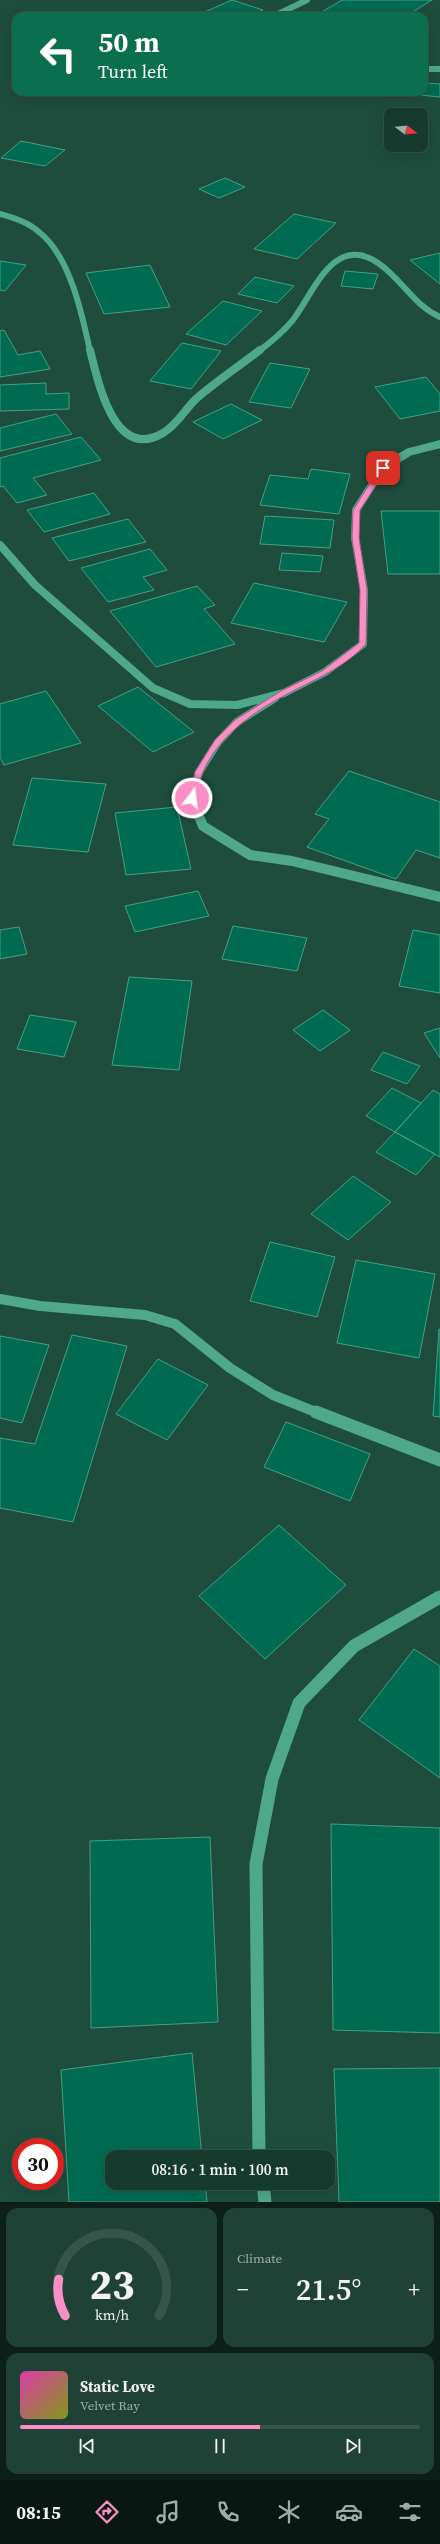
<!DOCTYPE html>
<meta charset="utf-8">
<style>
:root{--surface:#163a2e;--page:#1f4136;--text:#f1f3f6;--muted:#9eadaa;--line:#35544a;--accent:#fa8fc6}
body{margin:0;font-family:"Source Serif 4",serif;background:var(--page);color:var(--text);height:100vh;display:flex;flex-direction:column;font-size:15px;white-space:nowrap}
*{box-sizing:border-box;margin:0}
p{font-size:13px;color:var(--muted)}
.icon{flex:none;width:22px;height:22px;fill:none;stroke:currentColor;stroke-width:2;stroke-linecap:round;stroke-linejoin:round}
.map{position:relative;height:2202px;overflow:hidden}
.sheet{display:flex;flex-direction:column;gap:6px;padding:6px;background:#0c2019;flex:1}
.sheet>*{flex:none}
.hud{position:absolute;left:12px;top:12px;width:416px;height:84px;border-radius:12px;box-shadow:0 4px 16px #0002,0 0 0 1px var(--line);background:#0b6e4f;color:#fff;overflow:hidden}
.needle{width:26px;rotate:106deg}
.fabs{position:absolute;left:384px;top:108px;display:grid;gap:8px}
.fabs a{display:grid;place-items:center;width:44px;height:44px;border-radius:8px;background:var(--surface);box-shadow:0 4px 16px #0002,0 0 0 1px var(--line);font-size:20px}
.speed{position:absolute;left:12px;top:2138px;display:flex;gap:8px;font-size:20px;font-weight:700;text-align:center}
.speed>*{display:grid;place-content:center;width:52px;height:52px;border-radius:50%;background:var(--surface);box-shadow:0 4px 16px #0002,0 0 0 1px var(--line);line-height:1}
.speed .limit{border:6px solid #d22;background:#fff;color:#111}
.pin{position:absolute;display:grid;place-items:center;width:34px;height:34px;color:#fff;margin:-17px;border-radius:8px;box-shadow:0 2px 6px #0006}
.me{position:absolute;width:44px;margin:-22px;rotate:15deg;stroke-linejoin:round;filter:drop-shadow(0 0 3px #0008)}
.turn{display:flex;align-items:center;gap:14px;height:84px;padding:0 20px;font-size:18px}
.turn .icon{width:52px;height:52px;stroke-width:2.5}
.turn b{display:block;font-size:28px;line-height:34px}
.big{font-size:30px;font-weight:600;line-height:1.1}
.sheet .card{flex:1;display:flex;flex-direction:column;justify-content:center;gap:6px;min-width:0;padding:0 14px;border-radius:12px;background:var(--page)}
.sheet .dial{align-items:center;gap:0}
.dial svg{height:104px;overflow:visible;fill:none;stroke:var(--line);stroke-width:7;stroke-linecap:round;text-anchor:middle}
.dial text{fill:var(--text);stroke:none}
.song{display:flex;align-items:center;gap:12px}
.cover{width:48px;height:48px;border-radius:6px;background:linear-gradient(135deg,hsl(320 70% 55%),hsl(70 70% 35%))}
.played{height:4px;border-radius:2px;background:linear-gradient(90deg,var(--accent) 60%,var(--line) 60%)}
.keys{display:flex;justify-content:space-around;direction:ltr}
.heat{display:flex;justify-content:space-between;align-items:center;font-size:22px;direction:ltr}
.sheet .tiles{flex:1;display:grid;gap:6px;grid-template-columns:1fr 1fr}
.card:last-child{grid-column:span 2}
.trip{position:absolute;left:105px;top:2150px;width:230px;height:40px;border-radius:12px;background:var(--surface);box-shadow:0 4px 16px #0002,0 0 0 1px var(--line);font-weight:600;line-height:40px;text-align:center}
.dock{display:flex;height:64px;justify-content:space-around;align-items:center;background:#091712;color:var(--muted)}
.dock .icon{width:28px;height:28px}
.dock .active{color:var(--accent)}
.dock b{font-size:18px;color:var(--text)}
.map>svg:first-child{display:block}
</style>
<div class="map">
<svg width="440" height="2202" viewBox="0 0 440 2202">
<rect width="100%" height="100%" fill="#1e4d3d"/>
<path fill="#006b51" stroke="#459f81" d="M232,0L263,10L250,16L198,15Z
M342,0H432L406,16H315Z
M424,83L440,84V97L390,92H424Z
M21,141L65,150L45,166L1,158Z
M225,178L245,187L219,198L199,189Z
M294,214L336,223L297,259L254,249Z
M440,253V284L410,260Z
M0,261L26,265L5,291L0,290Z
M150,265L170,307L104,314L86,273Z
M345,271L378,274L373,289L341,286Z
M255,277L294,286L277,303L238,294Z
M223,301L262,311L226,345L186,334Z
M4,330L18,355L40,351L50,369L0,377V331Z
M182,343L221,351L191,389L150,381Z
M270,363L310,369L291,408L249,402Z
M426,377L440,394V411L400,419L375,387Z
M46,383V394L69,393V409L0,411V385Z
M231,404L262,420L223,439L193,422Z
M56,414L72,434L0,451V428Z
M81,437L101,460L33,478L47,495L17,503L3,486L0,487V458Z
M311,469L350,474L339,514L260,505L270,475L308,479Z
M94,493L110,514L44,532L27,510Z
M381,511H440V574H388Z
M265,516L334,520L330,548L260,544Z
M128,519L146,542L69,561L52,538Z
M150,549L167,570L143,577L154,590L108,602L81,568Z
M282,553L323,556L320,572L279,570Z
M254,583L347,602L324,642L231,623Z
M197,586L215,605L204,609L235,644L156,667L110,611Z
M138,687L194,732L153,752L98,706Z
M46,691L81,743L4,765L0,757V704Z
M349,771L440,802V858L416,850L396,879L307,847L329,819L315,814Z
M32,778L106,784L88,852L13,845Z
M177,807L191,869L126,875L115,813Z
M198,891L209,916L135,932L125,906Z
M233,926L307,938L297,971L222,959Z
M19,927L27,954L0,959V930Z
M413,930L440,935V993L399,986Z
M129,977L192,981L179,1070L112,1065Z
M323,1010L350,1030L320,1051L293,1030Z
M30,1015L76,1022L64,1057L17,1049Z
M440,1028V1058L424,1033Z
M383,1052L420,1066L407,1084L371,1070Z
M392,1088L421,1103L395,1132L366,1116Z
M433,1090L440,1094V1157L395,1132Z
M395,1132L435,1154L416,1175L376,1152Z
M353,1176L391,1202L348,1240L311,1214Z
M270,1242L335,1257L317,1317L250,1301Z
M356,1260L435,1274L419,1358L337,1343Z
M439,1329H440V1417L433,1416Z
M72,1335L127,1346L73,1522L0,1508V1438L35,1444Z
M0,1336L49,1345L22,1423L0,1418Z
M158,1359L208,1385L167,1440L116,1414Z
M286,1422L370,1454L350,1501L264,1467Z
M279,1525L346,1585L265,1659L199,1596Z
M414,1649L440,1666V1778L359,1720Z
M331,1824L440,1828V2033L333,2030Z
M210,1837L218,2022L91,2028L90,1841Z
M192,2053L202,2157H112V2183H205L207,2202H69L61,2070Z
M440,2068V2202H339L334,2069Z"/>
<g fill="none" stroke-linecap="round" stroke-linejoin="round">
<path stroke="#4fa88a" stroke-width="6" d="M274,16L307,0
M424,69H440
M0,214C14,218 28,222 39,232C70,256 82,314 90,351
M259,351C271,342 283,332 293,320C314,292 334,233 378,263C402,279 413,305 440,317"/>
<path stroke="#4fa88a" stroke-width="8" d="M90,350C98,381 114,462 163,433C177,425 185,409 197,398C217,381 239,366 260,350
M0,545L35,585L153,688L190,704L237,705L284,693L325,672L363,644L364,590L355,538L356,510L383,468L409,452L440,444
M197,810L192,798L199,772L218,742L237,722L275,698"/>
<path stroke="#4fa88a" stroke-width="10" d="M196,809L203,826L250,855L292,861L440,897
M0,1299L40,1306L145,1315L175,1324L230,1368L273,1395L318,1413"/>
<path stroke="#4fa88a" stroke-width="13" d="M316,1412L440,1460
M259,2157L256,1864L272,1779L299,1703L354,1646L440,1597
M263,2183L265,2202"/>
</g>
<path fill="#fa8fc6" stroke="#a25d81" d="M381,466L387,468L360,510L359,538L367,590L366,644C348,664 321,677 297,689C261,707 220,732 203,772C200,780 198,790 196,798L189,800L195,772L215,740L235,720L281,691L322,671L359,643L360,590L352,538L353,510Z"/>
</svg>
<div class="fabs">
<a><svg class="needle" viewBox="-14 -14 28 28"><path d="M0-13l5 13h-10z" fill="#e53935"/><path d="M0 13l5-13h-10z" fill="#9eadaa"/></svg></a>
</div>
<div class="speed"><div class="limit">30</div></div>
<div class="pin" style="left:383px;top:468px;background:#d93025"><svg class="icon" aria-label="arrive" viewBox="0 0 24 24"><path d="M6 21V4h12l-3 4 3 4H6"/></svg></div>
<svg class="me" style="left:192px;top:798px" viewBox="-20 -20 40 40"><circle r="17" fill="#fa8fc6" stroke="#fff" stroke-width="3"/><path d="M0-11L8 9 0 5-8 9z" fill="#fff"/></svg>
<div class="trip">08:16 · 1 min · 100 m</div>
<div class="hud">
<div class="turn"><svg class="icon" aria-label="left" viewBox="0 0 24 24"><path d="M17 20v-9H6M10 6l-5 5 5 5"/></svg><div><b>50 m</b>Turn left</div></div>
</div>
</div>
<section class="sheet">
<div class="tiles">
<div class="card dial"><svg viewBox="0 0 100 80">
<path d="M14 69A42 42 0 1 1 86 69"/>
<path d="M14 69A42 42 0 0 1 9 41" stroke="#fa8fc6"/>
<text x="50" y="56" font-size="32" font-weight="700">23</text>
<text x="50" y="72" font-size="11">km/h</text>
</svg></div>
<div class="card"><p>Climate</p>
<div class="heat"><a>−</a><b class="big">21.5°</b><a>+</a></div>
</div>
<div class="card">
<div class="song"><i class="cover"></i><div><b>Static Love</b><p>Velvet Ray</p></div></div>
<div class="played"></div>
<div class="keys"><svg class="icon" aria-label="previous" viewBox="0 0 24 24"><path d="M18 5L8 12l10 7zM5 5v14"/></svg><svg class="icon" aria-label="pause" viewBox="0 0 24 24"><path d="M8 5v14M16 5v14"/></svg><svg class="icon" aria-label="next" viewBox="0 0 24 24"><path d="M6 5l10 7-10 7zM19 5v14"/></svg></div>
</div>
</div>
</section>
<nav class="dock">
<b>08:15</b>
<svg class="icon active" aria-label="directions" viewBox="0 0 24 24"><path d="M12 3l9 9-9 9-9-9zM9 14v-3h6M13 9l2 2-2 2"/></svg>
<svg class="icon" aria-label="music" viewBox="0 0 24 24"><path d="M9 18V5l10-2v13"/><circle cx="6" cy="18" r="3"/><circle cx="16" cy="16" r="3"/></svg>
<svg class="icon" aria-label="phone" viewBox="0 0 24 24"><path d="M5 4h4l2 5-3 2q2 4 5 5l2-3 5 2v4C11 20 4 13 5 4z"/></svg>
<svg class="icon" aria-label="climate" viewBox="0 0 24 24"><path d="M12 3v18M4 7l16 10M4 17L20 7"/></svg>
<svg class="icon" aria-label="car" viewBox="0 0 24 24"><path d="M5 17H2v-5l4-1 3-4h7l3 4 3 1v5h-3M9 17h6M6 11h13"/><circle cx="7" cy="17" r="2"/><circle cx="17" cy="17" r="2"/></svg>
<svg class="icon" aria-label="filters" viewBox="0 0 24 24"><path d="M4 7h16M4 17h16"/><circle cx="9" cy="7" r="2"/><circle cx="15" cy="17" r="2"/></svg>
</nav>
